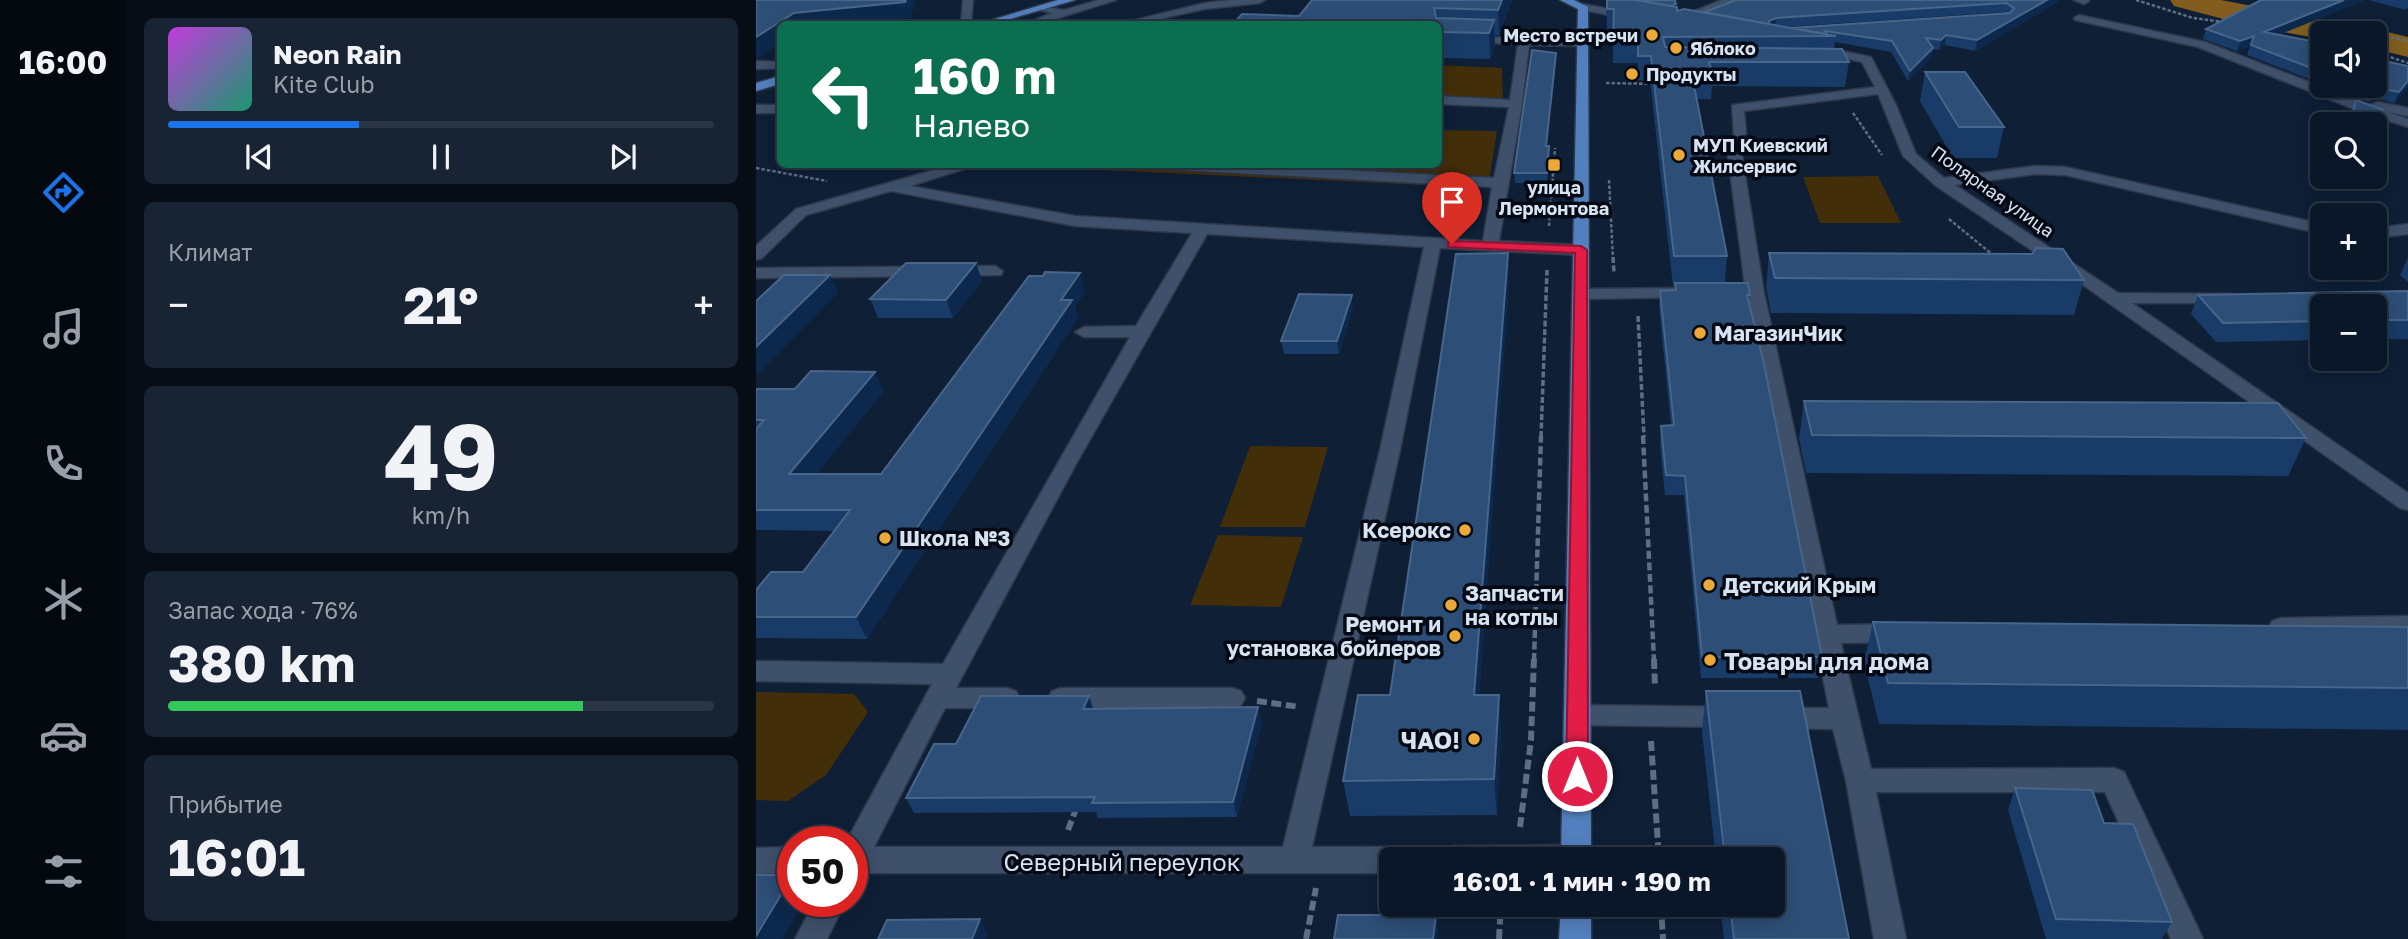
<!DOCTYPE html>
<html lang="ru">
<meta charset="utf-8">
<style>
:root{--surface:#0a1728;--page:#182434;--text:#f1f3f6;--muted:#999fa8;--line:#2a3645;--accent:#1a73e8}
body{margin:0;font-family:"Golos Text",sans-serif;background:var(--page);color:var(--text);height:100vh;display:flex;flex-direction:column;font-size:26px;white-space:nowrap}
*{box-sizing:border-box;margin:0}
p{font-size:23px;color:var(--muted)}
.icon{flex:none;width:38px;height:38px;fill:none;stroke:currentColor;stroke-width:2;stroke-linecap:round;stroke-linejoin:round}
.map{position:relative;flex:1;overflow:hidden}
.panel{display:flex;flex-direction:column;gap:18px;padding:18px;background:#060d16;width:630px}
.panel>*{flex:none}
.guide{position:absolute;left:21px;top:21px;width:665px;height:147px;border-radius:10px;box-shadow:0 4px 18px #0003,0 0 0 2px var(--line);background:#0b6e4f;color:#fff;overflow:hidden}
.controls{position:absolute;left:1554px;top:21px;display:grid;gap:14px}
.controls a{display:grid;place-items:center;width:77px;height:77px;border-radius:10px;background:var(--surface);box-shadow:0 4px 18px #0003,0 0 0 2px var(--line);font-size:35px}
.speed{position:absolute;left:21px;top:826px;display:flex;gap:14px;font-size:35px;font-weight:700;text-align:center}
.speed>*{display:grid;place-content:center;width:91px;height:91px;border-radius:50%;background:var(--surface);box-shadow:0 4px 18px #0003,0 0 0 2px var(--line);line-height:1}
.speed .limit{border:10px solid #d22;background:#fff;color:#111}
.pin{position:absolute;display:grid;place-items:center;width:60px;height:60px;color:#fff;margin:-72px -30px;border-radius:50% 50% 50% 0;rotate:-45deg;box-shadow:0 0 7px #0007}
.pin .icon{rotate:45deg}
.me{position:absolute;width:77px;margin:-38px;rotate:0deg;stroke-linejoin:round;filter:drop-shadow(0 0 5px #0008)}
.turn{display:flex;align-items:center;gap:24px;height:147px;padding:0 21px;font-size:32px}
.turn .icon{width:91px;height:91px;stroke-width:2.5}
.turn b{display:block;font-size:49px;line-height:60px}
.big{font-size:52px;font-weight:700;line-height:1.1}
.panel .card{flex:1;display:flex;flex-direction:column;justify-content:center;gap:10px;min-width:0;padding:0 24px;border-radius:10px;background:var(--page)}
.panel .dial{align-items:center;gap:0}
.dial b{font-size:91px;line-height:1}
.song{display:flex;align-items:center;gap:21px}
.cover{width:84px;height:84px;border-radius:10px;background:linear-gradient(135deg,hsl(290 70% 55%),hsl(160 70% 35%))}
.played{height:7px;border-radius:4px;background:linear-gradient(90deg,var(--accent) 35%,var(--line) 35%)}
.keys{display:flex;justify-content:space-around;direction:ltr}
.heat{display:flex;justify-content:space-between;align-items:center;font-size:38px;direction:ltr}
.charge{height:10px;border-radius:5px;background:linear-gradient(90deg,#34c759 76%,var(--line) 0)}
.trip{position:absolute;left:623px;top:847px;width:406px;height:70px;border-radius:10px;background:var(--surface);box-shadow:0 4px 18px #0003,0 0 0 2px var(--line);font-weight:700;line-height:70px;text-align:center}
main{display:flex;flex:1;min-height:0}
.tabs{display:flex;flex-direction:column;width:126px;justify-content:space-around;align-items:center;background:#040910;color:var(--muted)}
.tabs .icon{width:49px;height:49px}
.tabs .selected{color:var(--accent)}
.tabs b{font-size:32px;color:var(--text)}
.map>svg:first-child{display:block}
</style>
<main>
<nav class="tabs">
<b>16:00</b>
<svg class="icon selected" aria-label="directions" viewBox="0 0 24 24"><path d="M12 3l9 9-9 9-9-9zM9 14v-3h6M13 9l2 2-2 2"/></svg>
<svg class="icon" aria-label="music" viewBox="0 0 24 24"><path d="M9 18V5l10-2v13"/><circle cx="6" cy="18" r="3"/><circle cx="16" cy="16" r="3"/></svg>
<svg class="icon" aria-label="phone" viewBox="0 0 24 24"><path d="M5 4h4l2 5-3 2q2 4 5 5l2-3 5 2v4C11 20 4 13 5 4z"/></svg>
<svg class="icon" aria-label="climate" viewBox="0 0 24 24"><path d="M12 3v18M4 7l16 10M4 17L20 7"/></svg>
<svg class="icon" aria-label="car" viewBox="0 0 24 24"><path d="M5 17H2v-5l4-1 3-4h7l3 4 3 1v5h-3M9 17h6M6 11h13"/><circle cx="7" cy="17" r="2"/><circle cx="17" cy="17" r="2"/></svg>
<svg class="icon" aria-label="filters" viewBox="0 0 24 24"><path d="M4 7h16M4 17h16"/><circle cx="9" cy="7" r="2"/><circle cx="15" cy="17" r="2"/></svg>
</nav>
<section class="panel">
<div class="card">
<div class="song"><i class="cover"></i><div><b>Neon Rain</b><p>Kite Club</p></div></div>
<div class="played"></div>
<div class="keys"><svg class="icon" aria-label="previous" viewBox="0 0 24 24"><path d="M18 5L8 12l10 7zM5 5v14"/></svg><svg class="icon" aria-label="pause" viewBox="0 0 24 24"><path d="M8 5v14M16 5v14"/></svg><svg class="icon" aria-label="next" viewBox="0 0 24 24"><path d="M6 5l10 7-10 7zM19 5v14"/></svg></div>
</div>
<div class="card"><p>Климат</p>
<div class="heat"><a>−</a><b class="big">21°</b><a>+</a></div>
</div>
<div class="card dial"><b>49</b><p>km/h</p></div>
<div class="card"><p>Запас хода · 76%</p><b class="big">380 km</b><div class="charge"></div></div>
<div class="card"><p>Прибытие</p><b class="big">16:01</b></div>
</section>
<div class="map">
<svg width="1652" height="939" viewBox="0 0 1652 939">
<rect width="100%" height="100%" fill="#0e1f36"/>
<path fill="#432e0a" d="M682,65L746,68L747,105L683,102Z
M683,130L741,131L732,188L283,167L682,164Z
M1122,176L1145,223H1064L1047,177Z
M494,446L572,447L549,527H464Z
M462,535L547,537L525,607L434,605Z
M0,692L98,694L112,712L70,775L32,801L0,800Z"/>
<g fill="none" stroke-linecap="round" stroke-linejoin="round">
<path fill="#825d1e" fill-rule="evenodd" d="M1414,0H1465L1585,23L1596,26L1601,33H1566V39L1494,26L1418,6Z
M1619,29L1652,37V57L1619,49V33H1607Z"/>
<defs>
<path id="minor" d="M207,0H217L215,24H205Z
M343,0H360L283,24H269L296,13L283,10V6L308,10Z
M475,0H509L504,3L449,9L380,24H363L449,3Z
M966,0H981L922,23L913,21Z
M1318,0H1333V1L1328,4Z
M827,4L878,14L883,17L878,20L823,9L822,7Z
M1323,15L1449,42L1613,105L1622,102L1652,108V116L1630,112L1652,119V127L1608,113L1442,47L1319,20L1318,18Z
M682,35L831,41V45L827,46L773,45L766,104L743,241L825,245L833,250L825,255L684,248L644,450L556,847H635L646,851L650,859H635V873H96V842H90L176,684L0,681V661L187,664L374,337H328L319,332L328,327L380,326L436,233L319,226L135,191L50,215L6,258L0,260V246L40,209L199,164H224L154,186L319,216L727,241L736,187L390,168L383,164H479L738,178L753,107L682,104V96L754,100L762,44L682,41ZM451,234L668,247L624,450L527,847H118L189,708H251L260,705L264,698L260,691L251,688H200L320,464Z
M1061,46L1115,57L1140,105L1160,154L1188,178L1279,166L1309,167L1566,224V234L1309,175L1279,174L1199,185L1362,293L1476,294L1479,298L1476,302L1470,303H1376L1652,493V510L1644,508L1320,280L1180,186L1147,156L1122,94L988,111L990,133L988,136H978L976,105L1119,87L1106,62L1057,51L1055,49Z
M0,61L24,62V68L0,69Z
M0,105H24V113H0Z
M979,152L986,156L1008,293L1081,625L1142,624L1151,627L1154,633L1151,639L1142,642L1085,643L1115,769L1358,768L1368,772L1447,939H1415L1349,792H1120L1150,939H1118L1090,781L1077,729L1023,728L1014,725L1010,718L1014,711L1023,708H1073L990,293L972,156Z
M1652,224V234L1619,238V228Z
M239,266L247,271L245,275L0,278V268Z
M931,288L940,293L937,297L825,299L816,294L825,289Z
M1652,616V634L1525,636L1516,633L1513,627L1516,621L1525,618Z
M305,688H476L485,691L489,698L485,705L476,708H305L296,705L292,698L296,691Z
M822,705L977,707L986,710L990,717L986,724L977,727L822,725L813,722L809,715L813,708Z
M820,845L831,849L834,859H683L687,850L698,846Z
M37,847V873L0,874V848Z
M59,901H90L71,939H39Z"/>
<path id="major" d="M302,0H319L237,24H222Z
M804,0H818L832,7L835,859H805L822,9Z
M24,76V84L0,91V83Z
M805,905H835V939H803Z"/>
</defs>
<use href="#minor" stroke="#2f384b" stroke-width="3"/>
<use href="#major" stroke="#2f384b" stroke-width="3"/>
<path stroke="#5f6e81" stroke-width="2.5" stroke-dasharray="3.5 2" stroke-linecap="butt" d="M1380,0L1437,18L1466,22
M1602,31L1615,33
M1619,34L1652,41
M1619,52L1652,63
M850,83L901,84
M1097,113L1126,155
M0,168L71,181
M853,180L857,259
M1193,219L1237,255
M793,226L799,148"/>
<path stroke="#5f6e81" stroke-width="3.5" stroke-dasharray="6 2.5" stroke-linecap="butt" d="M857,257L858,273
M882,316L888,437
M785,437L791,270"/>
<path stroke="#5f6e81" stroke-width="4.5" stroke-dasharray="8 3.5" stroke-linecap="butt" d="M887,436L898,661
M778,661L785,436"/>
<path stroke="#5f6e81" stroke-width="6" stroke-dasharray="10 4.5" stroke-linecap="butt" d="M898,659L899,688
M501,701L544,707
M895,741L903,859
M764,827L775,740L778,659
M312,830L320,809
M905,905L907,939
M550,939L560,888
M743,939L745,905"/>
<use href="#minor" fill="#3e506a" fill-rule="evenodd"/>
<use href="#major" fill="#5280be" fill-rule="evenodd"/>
</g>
<path fill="#183c67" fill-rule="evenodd" d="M556,0H756L743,35H739V46L734,59L682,58V24Z
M850,0L919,7L921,11L949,13L980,0L1302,2L1219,51L1189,45L1183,50L1177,49L1175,58L1152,81L1135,52L1079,42L1078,48L1093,62L1089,87L956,86L955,99H941L971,256L969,283L994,295L993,305L1066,657L1062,678H945L928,495H909L904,446L905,426L915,425L903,308L904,291L919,290V286H917L894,80H882V63H857V32H851ZM1248,12L1249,13L1035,28L1029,27Z
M1505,0H1609L1523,34L1566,43V84L1491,55L1494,46L1481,51L1447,39L1450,29Z
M1613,0H1652V8L1649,10Z
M800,53V62L791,146L793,156L791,184L759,183L758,173Z
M1169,72L1248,127L1241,158H1197L1164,101Z
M1570,86H1619L1652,87L1638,103L1623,99L1613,102Z
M1600,100L1627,110L1623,120L1619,124H1592Z
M1013,253L1328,280L1318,315L1015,313L1010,287Z
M1652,258V282L1644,275Z
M220,263L226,281L197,318H122L114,299Z
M753,283L723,695L745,730L741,815L594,816L587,781L634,695Z
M329,291L319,307L322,318L111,639L0,638V590L47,572L79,531L0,530V389L128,391L60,474H125Z
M1652,291V339H1619V306H1566V340L1460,342L1435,314L1442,295Z
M597,307L583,354H528L525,341Z
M1048,401L1550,438L1532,476L1050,473L1043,439Z
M1117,622L1652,627V730L1123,724L1108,662Z
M950,691L1093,939H968L964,905H1017V859H960L946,732Z
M338,709L506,722L481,817L342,818L340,812L158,813L150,798L200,744Z
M1259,788L1348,823L1416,922L1406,939H1290L1252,810Z"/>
<path fill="#0c294d" d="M150,0H159L155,18L93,24H24V43L0,60V37L38,13Z
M746,0H756L743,35L742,10Z
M1291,0H1302V2L1219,51L1221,40Z
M1588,0H1609L1505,42L1508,32Z
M1020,18L1019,27L1012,31L1013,21Z
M738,20L739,46L734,59L733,33Z
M1190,35L1189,45L1183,50L1185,40Z
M1498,36L1494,46L1481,51L1484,41Z
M1177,48L1175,58L1152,81L1154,71Z
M800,53V62L790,156V146Z
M1652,81V87L1638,103L1643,92Z
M1627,89L1623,99L1613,102L1618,91Z
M1627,110L1623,120L1619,125L1614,124Z
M752,253L753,283L721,730L718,695Z
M220,263L226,281L197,318L190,300Z
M324,273L329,291L319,307L322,318L111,639L100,617L305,300Z
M74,275L82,293L0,376V347Z
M596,295L597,307L583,354L581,341Z
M119,372L128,391L44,494L33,474Z
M743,695L745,730L741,815L738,779Z
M333,696L338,711L327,709Z
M502,707L506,722L481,817L477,802Z
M37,875V901H48L27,939H0V936Z
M680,915L682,930L681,939H677Z
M224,919L232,934L230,939H216Z"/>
<path fill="#2d4e76" stroke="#48658a" stroke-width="2" d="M0,0H150L149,2L38,13L0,37Z
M556,0H746L742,10L678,8L680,18L738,20L733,33L682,32V24H477L486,14L543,16Z
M851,0H879L921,7V11L928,9L1080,36L907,37L909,47L1086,49L1093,62H953L957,75H936L971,256H918L895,56H882V39H857L858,9H851Z
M883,0H919L920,4L914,6Z
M980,0H1291L1221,40L1190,35L1185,40L1170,38L1177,48L1154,71L1136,41L1069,31L1071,34L1035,28L1254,13L1258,8L1250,3L1020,18L1013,21V24L949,12Z
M1505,0H1588L1508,32L1566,43V72L1495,45L1498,36L1484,41L1450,29Z
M776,50L800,53L790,146H793L791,173H758Z
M1619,59L1652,66V81L1643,92L1627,89L1618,91L1603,86H1619Z
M1169,72H1209L1248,127H1203Z
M1600,100L1627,110L1614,124H1594Z
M1280,248L1307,249L1328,280L1019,278L1013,253L1276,254Z
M752,253L718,695H743L738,779L587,781L602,695H634L700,254Z
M150,263H220L190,300L114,299Z
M289,272L324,273L305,300H316L100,617H0V590L15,572H47L94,510H0V429L8,420H0V389H39L55,371L119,372L33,474H125L273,276H287Z
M28,275H74L0,347V301Z
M919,283H992L994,295H991L1008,364L1066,657H946L929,476L910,475L905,426L918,425L904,291L920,290Z
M1652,291V320H1619V306H1566V321L1467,323L1442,295Z
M543,294L596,295L581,341H525Z
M1048,401L1522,403L1550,438L1056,435Z
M1117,622L1652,627V688L1132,683Z
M950,691H1044L1093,939H978L974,905H1017V859H969Z
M225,696H333L327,709L502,707L477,802L336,803L339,797L150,798L178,744H200Z
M1259,788L1336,790L1348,823L1377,824L1416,922L1300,919Z
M0,875H37L0,936Z
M582,915H680L677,939H578Z
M224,919L216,939H122L131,920Z"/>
<path fill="#e11d48" stroke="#92132f" stroke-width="2" d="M696,241L825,246L831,250L832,776L828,783L821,785L813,783L810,776L819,253L692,247V242Z"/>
<g fill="#eba939" stroke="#040913" stroke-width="2.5">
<circle cx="896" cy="35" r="7"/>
<circle cx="920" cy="48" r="7"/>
<circle cx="876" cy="74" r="7"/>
<circle cx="923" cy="155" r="7"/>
<rect x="791" y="158" width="14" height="14" rx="3.5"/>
<circle cx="944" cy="333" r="7"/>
<circle cx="709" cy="530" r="7"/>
<circle cx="129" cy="538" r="7"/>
<circle cx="953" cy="585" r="7"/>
<circle cx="695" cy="605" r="7"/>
<circle cx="699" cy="636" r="7"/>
<circle cx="954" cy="660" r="7"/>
<circle cx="718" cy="739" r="7"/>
</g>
<g text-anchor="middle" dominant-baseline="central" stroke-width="7" stroke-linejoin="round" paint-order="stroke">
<g font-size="18" font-weight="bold" fill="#d7e3f2" stroke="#040913" text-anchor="start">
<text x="882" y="35" text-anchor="end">Место встречи</text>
<text x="934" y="48">Яблоко</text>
<text x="890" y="74">Продукты</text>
<text x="937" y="145">МУП Киевский<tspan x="937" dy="21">Жилсервис</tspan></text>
<text x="798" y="187" text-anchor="middle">улица<tspan x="798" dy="21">Лермонтова</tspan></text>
</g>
<g font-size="18" fill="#d7e3f2" stroke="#040913">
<text transform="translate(1237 191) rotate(35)">Полярная улица</text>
</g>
<g font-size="21" font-weight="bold" fill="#d7e3f2" stroke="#040913" text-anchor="start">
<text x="958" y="333">МагазинЧик</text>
<text x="695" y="530" text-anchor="end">Ксерокс</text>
<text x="143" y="538">Школа №3</text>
<text x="967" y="585">Детский Крым</text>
<text x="709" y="593">Запчасти<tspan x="709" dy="24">на котлы</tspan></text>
<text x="685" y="624" text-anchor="end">Ремонт и<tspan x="685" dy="24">установка бойлеров</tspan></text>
</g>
<g font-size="24" font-weight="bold" fill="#d7e3f2" stroke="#040913" text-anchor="start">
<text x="968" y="660">Товары для дома</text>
<text x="704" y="739" text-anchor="end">ЧАО!</text>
</g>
<g font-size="24" fill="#d7e3f2" stroke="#040913">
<text x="366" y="861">Северный переулок</text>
</g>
</g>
</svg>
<div class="controls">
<a><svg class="icon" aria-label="sound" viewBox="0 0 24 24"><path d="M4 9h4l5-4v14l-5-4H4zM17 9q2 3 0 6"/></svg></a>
<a><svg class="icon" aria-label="search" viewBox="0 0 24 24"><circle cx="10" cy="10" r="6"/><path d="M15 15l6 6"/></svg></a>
<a>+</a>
<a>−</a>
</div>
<div class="speed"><div class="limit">50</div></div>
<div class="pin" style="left:696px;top:244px;background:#d93025"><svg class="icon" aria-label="arrive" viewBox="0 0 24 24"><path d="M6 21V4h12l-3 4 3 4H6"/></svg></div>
<svg class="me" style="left:821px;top:776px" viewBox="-20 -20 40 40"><circle r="17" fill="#e11d48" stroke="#fff" stroke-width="3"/><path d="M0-11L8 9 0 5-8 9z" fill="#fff"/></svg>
<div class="trip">16:01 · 1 мин · 190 m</div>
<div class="guide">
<div class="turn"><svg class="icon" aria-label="left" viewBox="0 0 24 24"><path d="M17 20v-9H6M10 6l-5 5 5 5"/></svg><div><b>160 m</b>Налево</div></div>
</div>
</div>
</main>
